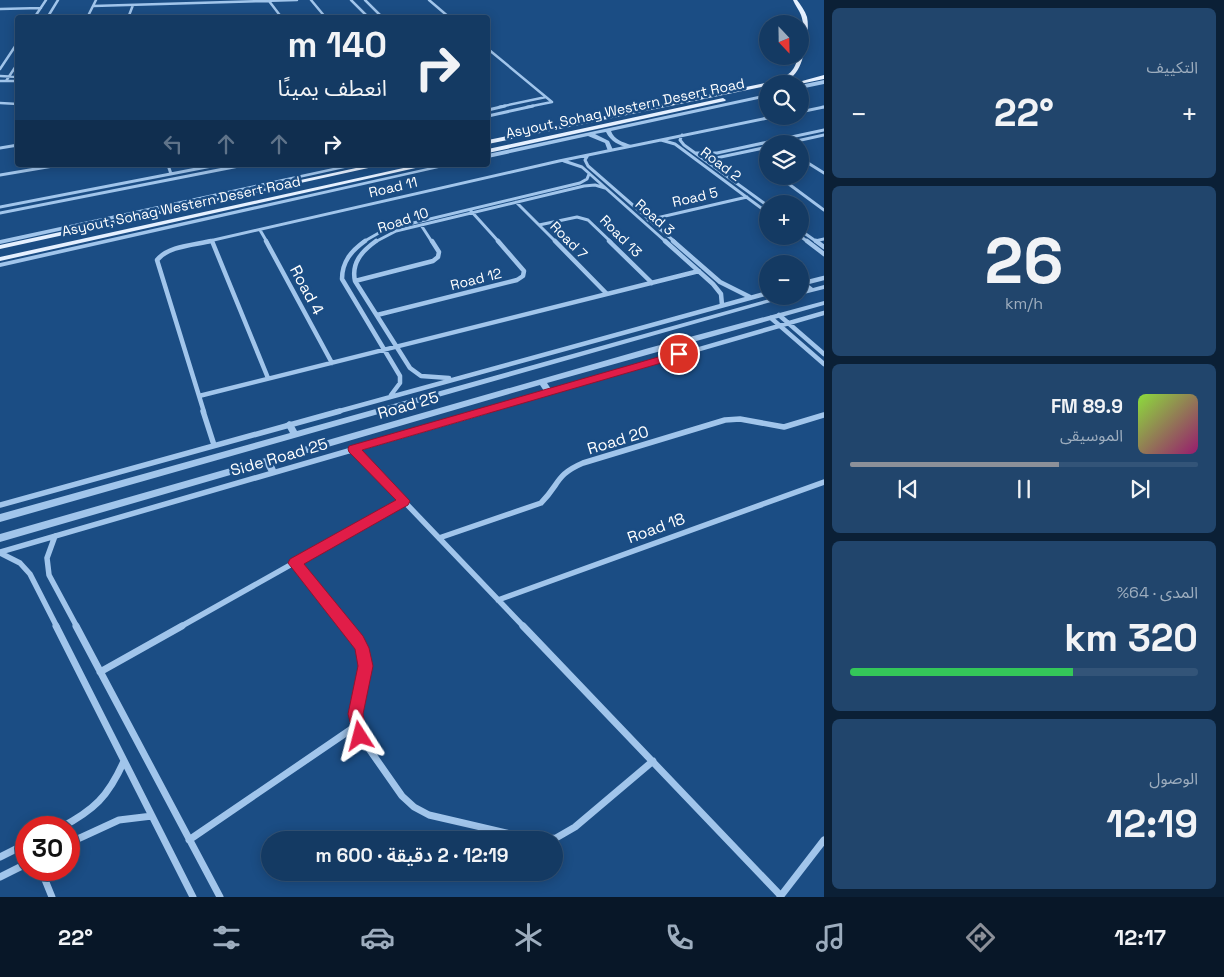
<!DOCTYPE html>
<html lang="ar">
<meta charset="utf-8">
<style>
:root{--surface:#143a63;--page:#21456c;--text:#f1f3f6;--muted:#9dadbe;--line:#335478;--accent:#8c9099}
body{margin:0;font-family:"Space Grotesk","Noto Sans Arabic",sans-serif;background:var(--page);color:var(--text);direction:rtl;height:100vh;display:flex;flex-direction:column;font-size:19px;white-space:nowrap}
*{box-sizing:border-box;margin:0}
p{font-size:16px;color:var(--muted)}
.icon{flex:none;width:28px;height:28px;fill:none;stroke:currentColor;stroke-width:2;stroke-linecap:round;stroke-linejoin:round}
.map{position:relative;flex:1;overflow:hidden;direction:ltr}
.side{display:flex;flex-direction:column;gap:8px;padding:8px;background:#0b2036;width:400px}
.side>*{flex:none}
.hud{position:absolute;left:15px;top:15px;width:475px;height:152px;border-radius:5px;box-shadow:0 2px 12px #0003,0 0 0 1px var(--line);direction:rtl;background:#143a63;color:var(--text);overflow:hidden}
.needle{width:32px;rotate:158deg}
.tools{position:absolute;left:759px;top:15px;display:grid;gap:10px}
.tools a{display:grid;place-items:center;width:50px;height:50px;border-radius:50%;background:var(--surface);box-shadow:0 2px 12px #0003,0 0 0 1px var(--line);font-size:25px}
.speed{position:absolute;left:15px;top:816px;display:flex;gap:10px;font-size:25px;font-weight:700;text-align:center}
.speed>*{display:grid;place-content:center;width:65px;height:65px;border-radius:50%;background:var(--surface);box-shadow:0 2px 12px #0003,0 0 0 1px var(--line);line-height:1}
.speed .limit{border:8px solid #d22;background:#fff;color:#111}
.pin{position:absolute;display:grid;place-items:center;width:42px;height:42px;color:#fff;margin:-21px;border:2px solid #fff;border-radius:50%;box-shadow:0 1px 5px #0007}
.me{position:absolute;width:55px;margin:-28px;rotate:351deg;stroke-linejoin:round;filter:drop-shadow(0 0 4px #0008)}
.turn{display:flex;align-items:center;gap:18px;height:105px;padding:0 20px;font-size:22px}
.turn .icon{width:65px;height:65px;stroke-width:2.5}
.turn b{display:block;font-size:35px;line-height:42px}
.lanes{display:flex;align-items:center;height:48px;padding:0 20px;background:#0003;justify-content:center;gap:25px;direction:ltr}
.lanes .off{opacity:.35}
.big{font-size:38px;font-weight:600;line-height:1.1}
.side .widget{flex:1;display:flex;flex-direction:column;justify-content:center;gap:8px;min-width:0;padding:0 18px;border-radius:8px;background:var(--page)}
.side .dial{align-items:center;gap:0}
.dial b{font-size:65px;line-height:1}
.song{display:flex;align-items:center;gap:15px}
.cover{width:60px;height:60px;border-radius:8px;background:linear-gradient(135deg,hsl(90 70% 55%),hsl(320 70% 35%))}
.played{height:5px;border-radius:2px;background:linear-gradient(90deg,var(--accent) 60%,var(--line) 60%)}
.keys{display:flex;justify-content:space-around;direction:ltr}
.heat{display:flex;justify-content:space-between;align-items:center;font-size:28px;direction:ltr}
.charge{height:8px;border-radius:4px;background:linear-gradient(90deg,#34c759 64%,var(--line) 0)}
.trip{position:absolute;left:261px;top:831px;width:302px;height:50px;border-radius:25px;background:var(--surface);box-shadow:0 2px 12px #0003,0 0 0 1px var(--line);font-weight:600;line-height:50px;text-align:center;direction:rtl}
.tabs{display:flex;height:80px;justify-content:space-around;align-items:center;background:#081728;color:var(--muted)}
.tabs .icon{width:35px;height:35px}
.tabs .current{color:var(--accent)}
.tabs b{font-size:22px;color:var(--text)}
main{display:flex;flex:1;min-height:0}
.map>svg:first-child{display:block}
</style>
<main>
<section class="side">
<div class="widget"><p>التكييف</p>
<div class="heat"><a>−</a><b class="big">22°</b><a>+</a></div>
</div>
<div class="widget dial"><b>26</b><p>km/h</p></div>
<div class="widget">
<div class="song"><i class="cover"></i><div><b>89.9 FM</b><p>الموسيقى</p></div></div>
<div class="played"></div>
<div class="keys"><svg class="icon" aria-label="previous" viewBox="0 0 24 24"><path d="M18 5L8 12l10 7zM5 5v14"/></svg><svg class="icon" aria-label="pause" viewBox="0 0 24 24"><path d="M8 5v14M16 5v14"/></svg><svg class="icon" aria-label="next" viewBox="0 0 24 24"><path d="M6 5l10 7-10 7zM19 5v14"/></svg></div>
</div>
<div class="widget"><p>المدى · 64%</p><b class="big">320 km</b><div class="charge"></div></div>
<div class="widget"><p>الوصول</p><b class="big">12:19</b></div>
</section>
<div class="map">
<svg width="824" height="897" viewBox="0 0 824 897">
<rect width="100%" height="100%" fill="#1b4d84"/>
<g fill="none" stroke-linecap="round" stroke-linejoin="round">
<path stroke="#a1c5eb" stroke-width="2.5" d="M311,0L326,18
M351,0L369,18
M365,0L383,18
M429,0L450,18
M269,1L282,18
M93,6L297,0
M0,9L41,8
M34,18L46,0
M47,18L58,0
M87,18L96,0
M128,18L133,5
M173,18L280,15
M488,49L552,102
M0,69L18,42
M0,76L18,77
M0,81H18
M6,81L18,63
M0,103L18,104
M499,107L546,97
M527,107L552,102
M822,107H824"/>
<path stroke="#a1c5eb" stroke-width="3" d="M488,110L505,106
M800,112L824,107
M488,116L533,106
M682,135L680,140L684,145L768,206
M661,140L675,144L768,213
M783,144L824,135
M0,148L18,145
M696,153H717L824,130
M588,155L585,160L588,166L675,242
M800,158L824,173
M564,161L582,167L666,242
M709,163L716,158L768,147
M168,165L171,174
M0,175L59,165
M778,176L824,210
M516,202L556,242
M0,207L217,165
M471,211L499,242
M0,213L244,165
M648,220L747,197
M421,225L432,242
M539,225L577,217L588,220L611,242
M260,230L267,242
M800,230L817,242
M800,236L808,242
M815,241L824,239
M205,242L559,161L777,116
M363,242L384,230L580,183L587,179L589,174
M375,242L396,231L584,186L595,185L605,188"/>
<path stroke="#a1c5eb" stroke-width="4.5" d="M212,241L268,378
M266,241L332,363
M365,241C351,251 342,262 342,279L400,376V383L391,395
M376,241C362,251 351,263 355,281L410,368L421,376L449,378
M555,241L607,294
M609,241L652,283
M665,241L713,284L721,294L722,305
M673,241L720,282L750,297
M807,241L824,254
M816,241L824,247
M355,281L433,261L438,257L439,252L432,241
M800,284L824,278
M377,315L517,280L523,276L524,271L498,241
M779,315L824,354
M771,318L824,364
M199,396L699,271
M204,412L157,260C168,246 194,245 211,241
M336,412L768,293
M482,412L824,313"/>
<path stroke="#a1c5eb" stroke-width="5.5" d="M203,411L214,445
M354,449L524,627
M0,505L340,411
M55,536L47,558L49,575L77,627
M439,538L541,503C560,484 555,475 583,463L725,420L740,419L784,427L824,415
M0,552L486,411
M0,553L20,563L30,574L57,627
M295,563L345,627
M498,600L824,482
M180,627L404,501"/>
<path stroke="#a1c5eb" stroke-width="7" d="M56,626L193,897
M76,626L220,897
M344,626L362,648L365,667L356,714L360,736L402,796L414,807L429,815L537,840L556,838L575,827L653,761
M523,626L781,896
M100,672L182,626
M60,828C94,810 108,797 124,761
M189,840L356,726
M69,843L119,820L152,816
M0,857L26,844
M41,870L52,897
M0,877L26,864
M780,897L824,840"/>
<path fill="#a1c5eb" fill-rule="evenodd" d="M824,80V84L800,89V85Z
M768,94V97L611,131C614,140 623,142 631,145L632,146L629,148C619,145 611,142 606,132L595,134L609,141L613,150L612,151H608L605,143L588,136L488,158V154Z
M347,165L354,166L0,244V240Z
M441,165H452L0,267V263Z
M804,281L813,288L824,285V289L800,295V291L807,289L800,283Z
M780,296H792L0,522V514L290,433L285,424L289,421L292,422L297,431Z
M824,301V305L547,383L553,392L552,394H546L540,385L273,463L277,472L276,474H270L265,465L0,542V534L649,348Z"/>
<path fill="#e5f0ff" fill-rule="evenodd" d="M793,0H797C801,5 805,11 807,17C809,27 807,35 806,44C801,68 796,84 768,84L766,86L488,144V140L765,83C783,77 794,77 798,56H800C800,43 806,28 801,15C799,10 795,5 793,0Z
M824,75V79L800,84H791Z
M723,98L726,100L725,101L488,153V149Z
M370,165H382L0,249V245Z
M417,165H429L0,261V257Z"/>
</g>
<path fill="#e11d48" stroke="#92132f" d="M679,351L682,352V357L362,450L410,501L408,505L304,564L363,636L369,648L373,666L363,714L367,736L365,741L360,743L355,741L348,714L358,666L355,649L288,563L290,559L396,500L349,452L348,449L349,446Z"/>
<g text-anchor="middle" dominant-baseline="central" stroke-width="5" stroke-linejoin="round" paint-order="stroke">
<g font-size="14" fill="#fff" stroke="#1b4d84">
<text transform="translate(625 108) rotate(-12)">Asyout, Sohag Western Desert Road</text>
<text transform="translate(721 164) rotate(37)">Road 2</text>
<text transform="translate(393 187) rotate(-13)">Road 11</text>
<text transform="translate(695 197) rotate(-13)">Road 5</text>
<text transform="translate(181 206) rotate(-12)">Asyout, Sohag Western Desert Road</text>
<text transform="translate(655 217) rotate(41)">Road 3</text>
<text transform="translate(403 220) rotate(-18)">Road 10</text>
<text transform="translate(621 236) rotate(45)">Road 13</text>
<text transform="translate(569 240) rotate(45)">Road 7</text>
<text transform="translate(476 279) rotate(-14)">Road 12</text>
</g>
<g font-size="16" fill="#fff" stroke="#1b4d84">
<text transform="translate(307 290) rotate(62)">Road 4</text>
<text transform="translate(408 405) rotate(-16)">Road 25</text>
<text transform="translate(618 440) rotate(-17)">Road 20</text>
<text transform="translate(279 457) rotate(-16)">Side Road 25</text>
<text transform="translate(656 528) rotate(-20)">Road 18</text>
</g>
</g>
</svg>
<div class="tools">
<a><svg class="needle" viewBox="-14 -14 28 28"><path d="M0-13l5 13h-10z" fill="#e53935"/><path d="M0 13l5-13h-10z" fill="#9dadbe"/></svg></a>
<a><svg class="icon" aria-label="search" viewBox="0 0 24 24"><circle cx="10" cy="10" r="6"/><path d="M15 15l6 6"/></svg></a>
<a><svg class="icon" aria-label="layers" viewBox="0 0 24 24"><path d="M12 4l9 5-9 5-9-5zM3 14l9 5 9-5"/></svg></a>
<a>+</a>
<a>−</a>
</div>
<div class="speed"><div class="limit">30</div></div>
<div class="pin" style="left:679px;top:354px;background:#d93025"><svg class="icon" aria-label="arrive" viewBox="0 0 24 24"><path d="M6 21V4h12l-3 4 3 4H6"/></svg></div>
<svg class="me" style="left:360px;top:736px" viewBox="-20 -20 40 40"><path d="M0-17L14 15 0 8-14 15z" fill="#e11d48" stroke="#fff" stroke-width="4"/></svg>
<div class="trip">12:19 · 2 دقيقة · 600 m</div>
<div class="hud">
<div class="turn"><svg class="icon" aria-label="right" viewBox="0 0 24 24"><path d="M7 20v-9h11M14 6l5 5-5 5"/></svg><div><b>140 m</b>انعطف يمينًا</div></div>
<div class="lanes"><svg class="icon off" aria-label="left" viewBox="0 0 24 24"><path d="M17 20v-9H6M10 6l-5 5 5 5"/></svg><svg class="icon off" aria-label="ahead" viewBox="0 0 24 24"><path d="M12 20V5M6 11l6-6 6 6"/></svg><svg class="icon off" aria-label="ahead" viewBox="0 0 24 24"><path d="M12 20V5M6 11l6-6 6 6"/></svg><svg class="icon" aria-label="right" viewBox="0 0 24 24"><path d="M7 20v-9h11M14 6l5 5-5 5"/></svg></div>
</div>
</div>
</main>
<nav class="tabs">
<b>12:17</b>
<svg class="icon current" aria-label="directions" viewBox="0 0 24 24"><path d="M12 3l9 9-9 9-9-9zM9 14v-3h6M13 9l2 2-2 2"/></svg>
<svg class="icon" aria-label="music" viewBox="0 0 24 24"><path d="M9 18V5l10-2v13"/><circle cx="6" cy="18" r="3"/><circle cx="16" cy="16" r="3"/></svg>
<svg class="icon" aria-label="phone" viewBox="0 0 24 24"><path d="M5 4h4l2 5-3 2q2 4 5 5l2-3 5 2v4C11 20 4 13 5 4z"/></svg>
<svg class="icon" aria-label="climate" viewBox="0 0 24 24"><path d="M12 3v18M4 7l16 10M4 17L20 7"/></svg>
<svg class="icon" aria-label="car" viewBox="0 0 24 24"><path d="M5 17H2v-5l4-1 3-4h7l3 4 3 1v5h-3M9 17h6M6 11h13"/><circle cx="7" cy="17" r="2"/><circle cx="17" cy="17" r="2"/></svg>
<svg class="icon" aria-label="filters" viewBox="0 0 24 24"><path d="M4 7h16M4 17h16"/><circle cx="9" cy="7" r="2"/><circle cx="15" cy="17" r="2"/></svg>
<b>22°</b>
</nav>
